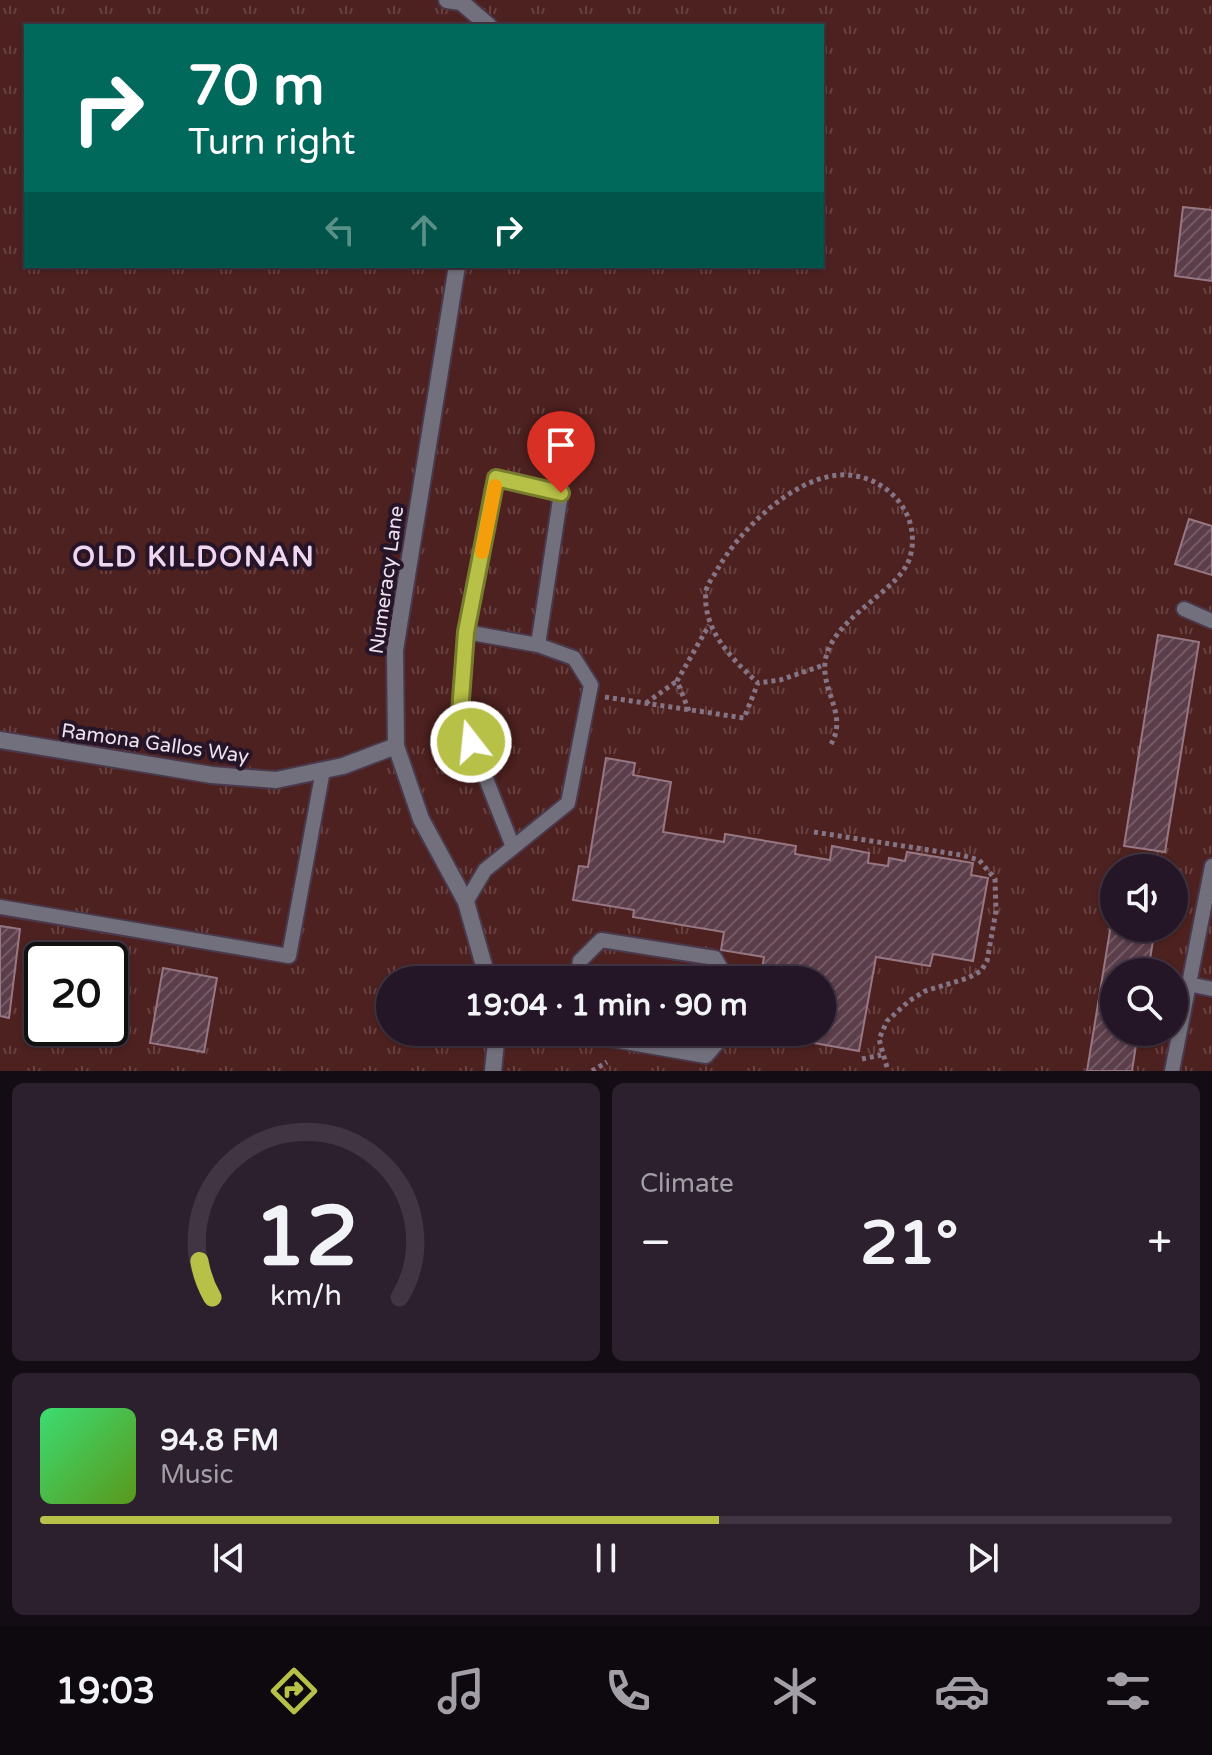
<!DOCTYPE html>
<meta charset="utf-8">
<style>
:root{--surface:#241626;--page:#2c1f2e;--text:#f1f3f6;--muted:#a39fa7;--line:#413543;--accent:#b8c147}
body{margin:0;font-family:"Varela Round",sans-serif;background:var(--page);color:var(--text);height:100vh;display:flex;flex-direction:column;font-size:30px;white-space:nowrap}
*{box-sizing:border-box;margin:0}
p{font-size:26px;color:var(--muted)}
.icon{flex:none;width:44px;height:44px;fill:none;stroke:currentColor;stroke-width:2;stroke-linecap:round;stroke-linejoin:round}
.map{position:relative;height:1071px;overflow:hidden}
.drawer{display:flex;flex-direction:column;gap:12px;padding:12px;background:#140c15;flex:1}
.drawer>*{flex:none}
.banner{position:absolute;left:24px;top:24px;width:800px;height:244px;border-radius:0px;box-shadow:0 2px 6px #0004,0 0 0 2px var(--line);background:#00695c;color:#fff;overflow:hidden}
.buttons{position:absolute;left:1100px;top:854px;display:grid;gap:16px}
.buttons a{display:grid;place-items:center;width:88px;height:88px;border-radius:50%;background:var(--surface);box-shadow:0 2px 6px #0004,0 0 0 2px var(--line);font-size:40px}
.speed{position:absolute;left:24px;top:942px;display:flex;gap:16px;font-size:40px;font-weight:700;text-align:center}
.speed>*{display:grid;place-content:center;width:104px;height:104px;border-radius:50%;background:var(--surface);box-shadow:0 2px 6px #0004,0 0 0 2px var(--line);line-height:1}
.speed .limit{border:4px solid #111;border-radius:12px;background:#fff;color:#111}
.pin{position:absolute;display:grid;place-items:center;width:68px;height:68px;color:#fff;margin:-82px -34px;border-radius:50% 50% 50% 0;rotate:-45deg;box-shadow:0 0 8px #0007}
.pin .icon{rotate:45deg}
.me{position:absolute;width:88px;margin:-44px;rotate:344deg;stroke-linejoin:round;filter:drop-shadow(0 0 6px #0008)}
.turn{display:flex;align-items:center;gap:28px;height:168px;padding:0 32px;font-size:36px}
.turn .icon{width:104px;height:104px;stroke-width:2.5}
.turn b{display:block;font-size:56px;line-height:68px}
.lanes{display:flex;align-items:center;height:76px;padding:0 32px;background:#0003;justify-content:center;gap:40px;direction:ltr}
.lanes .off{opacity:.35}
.big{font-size:60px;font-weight:700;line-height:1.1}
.drawer .widget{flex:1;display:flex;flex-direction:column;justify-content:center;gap:12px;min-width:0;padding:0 28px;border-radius:12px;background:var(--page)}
.drawer .dial{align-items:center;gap:0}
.dial svg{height:208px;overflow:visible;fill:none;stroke:var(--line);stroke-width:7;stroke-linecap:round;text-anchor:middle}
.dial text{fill:var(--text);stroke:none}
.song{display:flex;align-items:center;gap:24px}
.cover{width:96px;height:96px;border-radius:12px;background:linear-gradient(135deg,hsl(140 70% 55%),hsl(90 70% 35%))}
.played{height:8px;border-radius:4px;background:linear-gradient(90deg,var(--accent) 60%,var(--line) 60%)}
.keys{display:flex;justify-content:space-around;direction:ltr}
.heat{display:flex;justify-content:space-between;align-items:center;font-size:44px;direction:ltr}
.drawer .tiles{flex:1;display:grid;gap:12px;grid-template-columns:1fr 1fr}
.widget:last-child{grid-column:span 2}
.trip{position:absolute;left:376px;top:966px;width:460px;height:80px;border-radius:40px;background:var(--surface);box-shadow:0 2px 6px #0004,0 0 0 2px var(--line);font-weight:700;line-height:80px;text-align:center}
.tab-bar{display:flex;height:128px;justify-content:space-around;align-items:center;background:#0e090f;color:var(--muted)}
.tab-bar .icon{width:56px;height:56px}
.tab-bar .selected{color:var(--accent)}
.tab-bar b{font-size:36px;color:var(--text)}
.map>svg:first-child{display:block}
</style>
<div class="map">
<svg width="1212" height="1071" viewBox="0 0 1212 1071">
<defs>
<pattern id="grass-tufts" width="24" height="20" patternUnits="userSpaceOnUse" patternTransform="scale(2)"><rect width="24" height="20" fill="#4d211f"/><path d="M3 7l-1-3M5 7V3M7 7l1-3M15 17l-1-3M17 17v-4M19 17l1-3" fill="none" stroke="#674140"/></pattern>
<pattern id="building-hatch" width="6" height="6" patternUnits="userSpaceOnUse" patternTransform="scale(2)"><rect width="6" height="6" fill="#5b3e4a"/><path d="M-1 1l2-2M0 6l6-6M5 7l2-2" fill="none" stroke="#735a64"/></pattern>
</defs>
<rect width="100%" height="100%" fill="#301e32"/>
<path fill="url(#grass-tufts)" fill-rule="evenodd" d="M0,0H1212V1071H0ZM26,26H822V266H26ZM1114,868H1174V928H1114ZM42,960H110V1028H42ZM1114,972H1174V1032H1114ZM390,980H822V1032H390Z"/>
<path fill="url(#building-hatch)" stroke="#977783" stroke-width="2" d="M1183,207L1212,210V281L1175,276Z
M1189,519L1212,526V575L1175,564Z
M1158,635L1199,642L1165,852L1124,846Z
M606,758L635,763L633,775L671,782L663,832L724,842L725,834L796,846L795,854L830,860L832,846L869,853L868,863L888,866L889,858L905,861L907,852L973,863L971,875L988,878L973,961L933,954L930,966L876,957L859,1051L803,1041L802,1046L750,1038L751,1032H822V980H760L764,957L721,950L724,932L633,917L634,910L573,900L579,866L588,867Z
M1121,860L1165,867L1164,868H1120Z
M1114,906V928H1155L1148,972H1114V1032H1138L1132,1071H1087Z
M0,926L20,929L9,1018L0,1016Z
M163,968L217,978L204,1052L150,1043Z"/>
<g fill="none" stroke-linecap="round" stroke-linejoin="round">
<defs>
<path id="lane" d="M1184,609L1212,621
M466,632L538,645
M466,902L485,870L568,803L591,685L574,658L538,645L561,493L496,478L466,632L460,713L513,847
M0,907L289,956L323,770
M576,980L580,961L601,940L715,958L728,980
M1188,984L1212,989
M568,1032L706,1056L719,1041L721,1032
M498,1033L532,1032
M1172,1071L1212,866"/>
<path id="street" d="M447,0L461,2L489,26
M457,266L395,650L396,746L421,819L466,902L488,980
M0,740L212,775L276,780L343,766L396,746
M493,1071L497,1032"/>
</defs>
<use href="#lane" stroke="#4a394c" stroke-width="18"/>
<use href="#street" stroke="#4a394c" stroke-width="20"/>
<path stroke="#847485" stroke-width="5" stroke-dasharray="4 4" stroke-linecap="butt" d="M821,666L780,680L758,683C732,659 702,630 706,591C707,584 714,576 717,570C739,531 791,479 839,475C882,472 923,511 910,557C902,587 848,610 830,646C811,684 851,710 831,744
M605,697L744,718L758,683
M646,703L677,681
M689,711L677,681L709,625
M814,832L961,855L979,860L995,879L996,911L987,961L981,971L968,978L925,991L909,1001L887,1021L879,1039L888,1071
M862,1059L881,1055
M592,1071L607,1062"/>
<use href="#lane" stroke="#72707c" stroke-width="14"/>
<use href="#street" stroke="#72707c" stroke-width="16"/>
</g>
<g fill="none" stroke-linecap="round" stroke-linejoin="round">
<defs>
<path id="route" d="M471,742L460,713L466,632L496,478L561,493"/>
</defs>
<use href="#route" stroke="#787d2e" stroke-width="20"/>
<use href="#route" stroke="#b8c147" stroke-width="14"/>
<path stroke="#f59e0b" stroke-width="14" d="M482,552L495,486"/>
</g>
<g text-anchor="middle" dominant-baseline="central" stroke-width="8" stroke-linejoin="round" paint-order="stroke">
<g font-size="20" fill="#ede1ee" stroke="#261528">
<text transform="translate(387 580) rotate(-82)">Numeracy Lane</text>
<text transform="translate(155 744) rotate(8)">Ramona Gallos Way</text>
</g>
<g font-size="28" font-weight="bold" letter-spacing="2" fill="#f0d7f1" stroke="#261528">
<text x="194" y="557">OLD KILDONAN</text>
</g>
</g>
</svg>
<div class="buttons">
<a><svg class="icon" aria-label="sound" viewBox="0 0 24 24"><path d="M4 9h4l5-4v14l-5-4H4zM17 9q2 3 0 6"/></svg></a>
<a><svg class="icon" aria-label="search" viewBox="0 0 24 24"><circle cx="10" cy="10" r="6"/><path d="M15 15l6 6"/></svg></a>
</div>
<div class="speed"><div class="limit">20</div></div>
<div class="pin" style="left:561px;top:493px;background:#d93025"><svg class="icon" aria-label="arrive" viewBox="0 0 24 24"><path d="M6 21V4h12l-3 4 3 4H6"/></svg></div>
<svg class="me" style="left:471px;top:742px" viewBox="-20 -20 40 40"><circle r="17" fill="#b8c147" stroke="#fff" stroke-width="3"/><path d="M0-11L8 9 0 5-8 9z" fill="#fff"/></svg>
<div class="trip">19:04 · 1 min · 90 m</div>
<div class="banner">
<div class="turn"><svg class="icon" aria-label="right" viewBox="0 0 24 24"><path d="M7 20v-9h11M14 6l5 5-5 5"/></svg><div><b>70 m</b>Turn right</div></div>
<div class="lanes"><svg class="icon off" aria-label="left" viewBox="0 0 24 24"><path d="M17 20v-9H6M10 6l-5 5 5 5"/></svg><svg class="icon off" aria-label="ahead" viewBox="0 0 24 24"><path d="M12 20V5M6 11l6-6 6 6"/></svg><svg class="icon" aria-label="right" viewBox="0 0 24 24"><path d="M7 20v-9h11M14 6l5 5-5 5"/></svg></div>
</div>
</div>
<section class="drawer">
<div class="tiles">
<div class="widget dial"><svg viewBox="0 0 100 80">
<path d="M14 69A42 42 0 1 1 86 69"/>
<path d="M14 69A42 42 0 0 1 9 55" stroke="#b8c147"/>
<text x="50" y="56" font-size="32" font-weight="700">12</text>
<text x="50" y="72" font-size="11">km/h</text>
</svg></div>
<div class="widget"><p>Climate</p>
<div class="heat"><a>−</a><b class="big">21°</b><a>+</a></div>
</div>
<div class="widget">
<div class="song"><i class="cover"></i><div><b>94.8 FM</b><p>Music</p></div></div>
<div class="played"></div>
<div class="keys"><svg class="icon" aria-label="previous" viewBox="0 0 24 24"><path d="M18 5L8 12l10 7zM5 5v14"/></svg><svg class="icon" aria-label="pause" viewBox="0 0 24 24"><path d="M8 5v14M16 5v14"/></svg><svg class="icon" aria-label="next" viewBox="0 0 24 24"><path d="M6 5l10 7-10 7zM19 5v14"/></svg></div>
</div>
</div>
</section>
<nav class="tab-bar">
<b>19:03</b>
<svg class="icon selected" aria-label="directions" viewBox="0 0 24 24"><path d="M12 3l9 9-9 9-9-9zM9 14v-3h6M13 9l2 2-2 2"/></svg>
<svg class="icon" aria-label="music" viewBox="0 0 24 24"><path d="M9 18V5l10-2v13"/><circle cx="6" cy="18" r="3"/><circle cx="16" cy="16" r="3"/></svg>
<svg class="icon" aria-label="phone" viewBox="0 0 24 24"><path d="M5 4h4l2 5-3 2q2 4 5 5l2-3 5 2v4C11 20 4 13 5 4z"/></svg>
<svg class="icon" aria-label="climate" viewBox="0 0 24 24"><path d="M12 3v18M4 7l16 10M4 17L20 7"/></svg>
<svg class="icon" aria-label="car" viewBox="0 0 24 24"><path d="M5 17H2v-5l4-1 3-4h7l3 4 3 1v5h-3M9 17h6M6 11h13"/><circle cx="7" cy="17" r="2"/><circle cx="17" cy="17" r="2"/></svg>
<svg class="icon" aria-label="filters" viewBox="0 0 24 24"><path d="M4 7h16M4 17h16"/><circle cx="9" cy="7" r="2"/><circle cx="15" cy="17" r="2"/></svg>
</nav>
